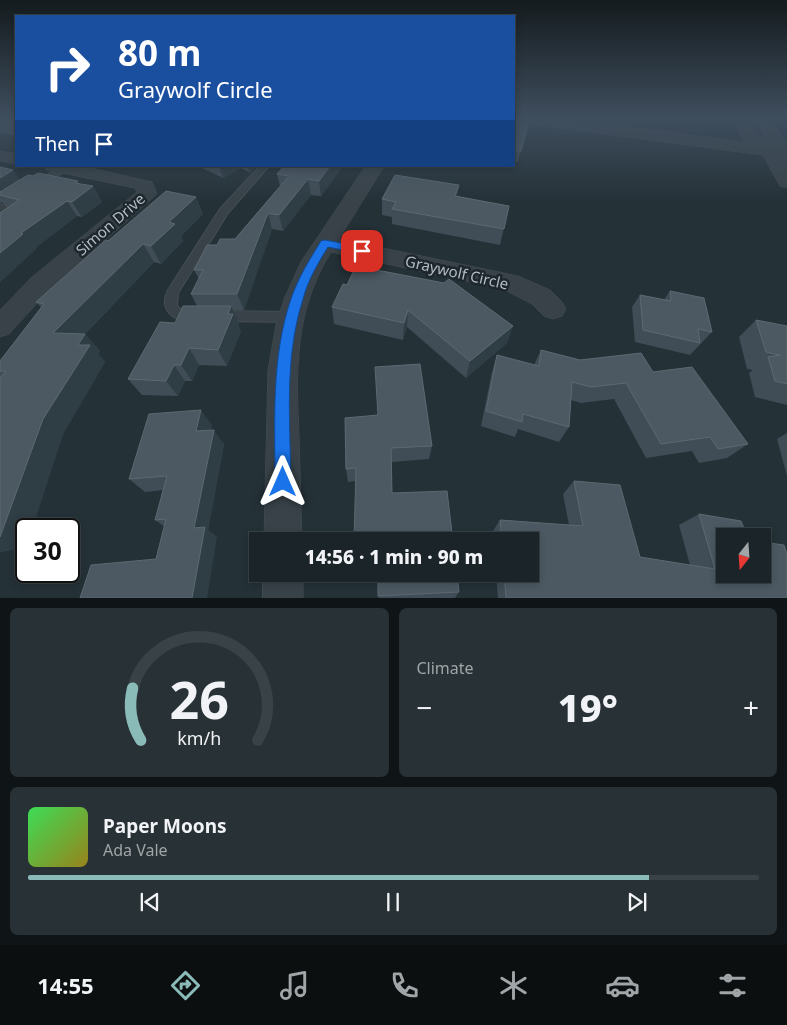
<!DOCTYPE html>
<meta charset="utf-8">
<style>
:root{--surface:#1b2529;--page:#283135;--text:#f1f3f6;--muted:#a0a5a8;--line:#394246;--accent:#8bbbb9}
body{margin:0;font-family:"Noto Sans",sans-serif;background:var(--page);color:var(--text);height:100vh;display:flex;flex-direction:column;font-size:19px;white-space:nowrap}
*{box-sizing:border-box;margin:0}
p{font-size:16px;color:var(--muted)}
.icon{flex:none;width:28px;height:28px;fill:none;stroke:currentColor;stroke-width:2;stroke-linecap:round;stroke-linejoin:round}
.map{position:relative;height:598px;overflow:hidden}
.sheet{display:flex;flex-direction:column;gap:10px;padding:10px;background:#0f1417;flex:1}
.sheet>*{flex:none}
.top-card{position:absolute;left:15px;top:15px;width:500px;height:152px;border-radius:0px;box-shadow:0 2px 8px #0003,0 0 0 1px var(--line);background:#1a4fa0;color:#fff;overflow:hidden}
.needle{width:32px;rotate:197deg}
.buttons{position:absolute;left:716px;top:528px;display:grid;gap:10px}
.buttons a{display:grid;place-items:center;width:55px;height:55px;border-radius:0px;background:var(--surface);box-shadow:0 2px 8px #0003,0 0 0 1px var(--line);font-size:25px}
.speed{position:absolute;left:15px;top:518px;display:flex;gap:10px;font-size:25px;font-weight:700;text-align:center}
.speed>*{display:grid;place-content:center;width:65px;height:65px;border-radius:50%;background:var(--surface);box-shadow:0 2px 8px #0003,0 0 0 1px var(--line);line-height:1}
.speed .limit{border:2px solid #111;border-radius:8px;background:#fff;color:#111}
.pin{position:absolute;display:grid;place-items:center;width:42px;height:42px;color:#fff;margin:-21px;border-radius:10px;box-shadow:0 2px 8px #0006}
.me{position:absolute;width:55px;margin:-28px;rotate:0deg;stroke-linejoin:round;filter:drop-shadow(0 0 4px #0008)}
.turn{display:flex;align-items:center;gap:18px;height:105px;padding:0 20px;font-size:22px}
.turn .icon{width:65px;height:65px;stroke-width:2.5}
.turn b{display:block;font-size:35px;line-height:42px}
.then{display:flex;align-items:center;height:48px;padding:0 20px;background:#0003;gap:10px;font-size:19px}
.big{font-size:38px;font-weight:800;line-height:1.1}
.sheet .widget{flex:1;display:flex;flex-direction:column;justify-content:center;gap:8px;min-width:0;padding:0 18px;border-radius:8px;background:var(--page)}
.sheet .dial{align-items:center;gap:0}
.dial svg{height:130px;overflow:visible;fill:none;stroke:var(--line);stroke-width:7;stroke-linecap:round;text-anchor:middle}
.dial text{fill:var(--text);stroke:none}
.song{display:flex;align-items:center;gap:15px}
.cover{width:60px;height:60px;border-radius:8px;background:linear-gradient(135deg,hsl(130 70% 55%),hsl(50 70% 35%))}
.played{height:5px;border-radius:2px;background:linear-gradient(90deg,var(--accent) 85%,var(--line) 85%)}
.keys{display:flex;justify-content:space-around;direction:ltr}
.heat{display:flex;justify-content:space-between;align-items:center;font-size:28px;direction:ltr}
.sheet .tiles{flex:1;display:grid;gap:10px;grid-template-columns:1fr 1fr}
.widget:last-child{grid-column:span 2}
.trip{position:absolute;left:249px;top:532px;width:290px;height:50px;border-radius:0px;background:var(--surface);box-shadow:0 2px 8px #0003,0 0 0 1px var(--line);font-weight:800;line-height:50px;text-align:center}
.menu{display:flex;height:80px;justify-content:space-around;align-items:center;background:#0b0f10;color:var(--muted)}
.menu .icon{width:35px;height:35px}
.menu .on{color:var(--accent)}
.menu b{font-size:22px;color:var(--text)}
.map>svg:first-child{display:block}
</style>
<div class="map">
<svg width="787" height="598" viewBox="0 0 787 598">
<rect width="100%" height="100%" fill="#243137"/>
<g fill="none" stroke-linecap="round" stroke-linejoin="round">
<defs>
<path id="service" d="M61,166L69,168L41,187H35V183Z
M260,166H269L228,213L178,293L177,306L181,309L201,312L202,316L201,320C181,326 156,313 168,290L220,209Z
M20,194L25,197L23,199L0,213V206Z
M219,311L292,312L297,313L298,317L297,321L292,322L219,321L214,320L213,316L214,312Z"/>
<path id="minor" d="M0,151L16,154V164L0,161Z
M44,166H81L152,182L157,194L50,289L9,334L0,337V310L32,277L137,192L135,188L53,171L47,170Z
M366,166H384L339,239L518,276L550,290L562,302L566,309L562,316L553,319L544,316L532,304L503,289L331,252C294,311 296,370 299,437C300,472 301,506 302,541H264L268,370L276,325L285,297L301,262Z
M263,574H303V598H263Z"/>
<path id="tertiary" d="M514,118H559L745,142L732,118H748L758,135L767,141L754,118H771L786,142L783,147H787V159L784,158L787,164V188L780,186L763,155L522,123L516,122Z"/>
</defs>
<use href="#service" stroke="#444e54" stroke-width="2"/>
<use href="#minor" stroke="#444e54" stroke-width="1"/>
<use href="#tertiary" stroke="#444e54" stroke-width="1"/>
<use href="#service" fill="#384248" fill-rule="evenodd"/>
<use href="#minor" fill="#384248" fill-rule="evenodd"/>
<use href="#tertiary" fill="#384248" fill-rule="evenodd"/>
</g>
<path fill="#404d56" d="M0,118H16V136L0,133Z
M514,123L528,125L518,162H514Z
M198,166H256L250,173L241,168L223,178Z
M343,166L321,196L311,195L283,231L272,229L244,310H233L239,323L238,325L241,331L227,366L199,365L192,381H185L178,396L142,395L128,379L175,323L197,306L191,294L199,279L194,270L217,245L235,239L280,186L277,174Z
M0,167L20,180L33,176L78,181L80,184L93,186L102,202L82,217L77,216L35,248L36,249L0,282L7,208L2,202L0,204Z
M459,185L457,197L509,206L500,245L392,224V217L382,215V199Z
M196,197L203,214L181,236L183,241L161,264L154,262L85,334L100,351L98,354L105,362L63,434L26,547L0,552V378L1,377H0V361L41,307L36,302L108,241Z
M343,284L513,326L507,343L466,378L407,327L403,340L334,324L332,307Z
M670,291L712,332L690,355L635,342L632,307L640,295L664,300Z
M756,320L787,326V405L755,397L749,373L753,370L747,369L739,337Z
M541,350L580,360L653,372L748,444L727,458L699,463L692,451L646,458L614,399L581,403L571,400L569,427L559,442L518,429L515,437L481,426L492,372L497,355L534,365Z
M345,418L432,446L429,459L392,462V493L453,541L356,481L348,482L346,469Z
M212,425L211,430L224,444L208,530L217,537L156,559L165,527L155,520L163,490L145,492L129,479Z
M787,433V476L777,439Z
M574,481L640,557L690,565L679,525L699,514L725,536L787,598H498L496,574H530V541H494L493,531L500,520L569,525L563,494Z
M459,592L455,598H379L378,596Z"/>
<path fill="#2f3d45" d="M219,166H240L241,168L223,178Z
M248,166H256L250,173Z
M330,166H343L321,196L319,181Z
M13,170L26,187L0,195V178Z
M308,179L311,195L283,231L279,215Z
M78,181L85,192L93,186L102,202L82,217L72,202L75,183Z
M459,185L457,201L455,196Z
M196,197L203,214L181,236L183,241L161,264L151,246L169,222Z
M67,201L77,216L35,248L36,249L0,282V253L21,233Z
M268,213L272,229L244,310L237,294Z
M143,244L154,262L69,350L53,333Z
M231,306L239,323L238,325L241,331L227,366L218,350L228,314Z
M408,310L407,327L403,340L404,323Z
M513,326L507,343L466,378L470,361Z
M85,334L100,351L98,354L105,362L63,434L32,529H26V547L0,552V537L43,419L78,345Z
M189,348L199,365L192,381L181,365Z
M174,365L185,381L178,396L166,381Z
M201,410L212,425L208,446L196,431Z
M214,430L224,444L208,530L217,537L207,598H192L194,528Z"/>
<path fill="#4c5962" stroke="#5c6971" d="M0,118H16V124L0,121Z
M514,123L528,125L521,151L514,150Z
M284,166H330L319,181L308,179L279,215L268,213L237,294H191L203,270H194L207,245H217L220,239H235L289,176L277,174Z
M0,167L13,170L0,178Z
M38,173L78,181L75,183L93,186L72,202L67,201L21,233L23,234L0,253V213L19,200L0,195V192L28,175L33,176Z
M395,175L459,185L455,196L509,206L504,229L392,209L396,202L382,199Z
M166,191L196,197L169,222L175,224L151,246L143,244L53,333L85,334L78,345H90L43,419L0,537V378L6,371H0V361L44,304L36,302L106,240L108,241Z
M356,266L444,283L449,279L513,326L470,361L408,310L404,323L332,307L343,284L347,285Z
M670,291L704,298L712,332L698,329L700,343L643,330L640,295L671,301Z
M183,306H231L228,314H233L218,350L189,348L181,365H174L166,381L128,379L160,322L175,323Z
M756,320L787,326V384L775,381L768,357L780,355L766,352Z
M541,350L580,360L641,353L653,372L692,367L748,444L718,449L710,437L661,444L626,383L591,387L572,382L569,427L523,414L522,422L486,411L497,355L539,366Z
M420,364L432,446L391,448L392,493L447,491L453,541H354L356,468L346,469L345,418L378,415L375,367Z
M201,410L196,431L214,430L194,528L205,527L192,598H80L91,565L156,559L166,519L155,520L167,476L129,479L149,414Z
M574,481L620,485L640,557L715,569L699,514L741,521L747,536H725V574H762V542L784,545L787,554V598H506L504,574H530V541H502L500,520L583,526Z
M378,574H457L459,592L378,596Z"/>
<linearGradient id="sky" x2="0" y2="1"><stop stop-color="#141b1e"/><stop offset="0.59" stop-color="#3f4e5e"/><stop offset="1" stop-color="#3f4e5e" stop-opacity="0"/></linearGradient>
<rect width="787" height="201" fill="url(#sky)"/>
<path fill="#1a73e8" stroke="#114b97" d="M325,240L362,247L367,251L362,254L328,247C318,263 308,280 303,299C284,358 290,420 291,482L288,487L283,490L277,487L275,482C275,420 271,358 291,299C298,278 310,259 321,241Z"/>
<g text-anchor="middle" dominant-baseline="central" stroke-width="5" stroke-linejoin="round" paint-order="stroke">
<g font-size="15" fill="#b3bdc4" stroke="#1d272d">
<text transform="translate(110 224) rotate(-41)">Simon Drive</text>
<text transform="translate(457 272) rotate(13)">Graywolf Circle</text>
</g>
</g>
</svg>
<div class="buttons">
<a><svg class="needle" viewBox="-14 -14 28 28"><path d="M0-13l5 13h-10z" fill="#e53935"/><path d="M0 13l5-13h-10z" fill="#a0a5a8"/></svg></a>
</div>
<div class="speed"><div class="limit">30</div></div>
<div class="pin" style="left:362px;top:251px;background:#d93025"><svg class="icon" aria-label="arrive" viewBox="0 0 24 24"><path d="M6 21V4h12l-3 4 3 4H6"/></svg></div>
<svg class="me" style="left:283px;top:482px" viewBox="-20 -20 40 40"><path d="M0-17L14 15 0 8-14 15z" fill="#1a73e8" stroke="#fff" stroke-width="4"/></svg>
<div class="trip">14:56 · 1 min · 90 m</div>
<div class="top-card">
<div class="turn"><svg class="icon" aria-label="right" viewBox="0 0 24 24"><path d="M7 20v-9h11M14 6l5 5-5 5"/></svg><div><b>80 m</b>Graywolf Circle</div></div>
<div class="then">Then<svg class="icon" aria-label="arrive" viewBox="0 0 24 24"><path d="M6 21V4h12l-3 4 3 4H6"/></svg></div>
</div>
</div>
<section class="sheet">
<div class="tiles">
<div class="widget dial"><svg viewBox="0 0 100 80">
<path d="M14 69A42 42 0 1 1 86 69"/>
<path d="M14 69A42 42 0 0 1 9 37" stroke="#8bbbb9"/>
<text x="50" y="56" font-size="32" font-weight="700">26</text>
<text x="50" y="72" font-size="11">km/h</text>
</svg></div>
<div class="widget"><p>Climate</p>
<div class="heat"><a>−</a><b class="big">19°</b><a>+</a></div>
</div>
<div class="widget">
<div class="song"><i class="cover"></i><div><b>Paper Moons</b><p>Ada Vale</p></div></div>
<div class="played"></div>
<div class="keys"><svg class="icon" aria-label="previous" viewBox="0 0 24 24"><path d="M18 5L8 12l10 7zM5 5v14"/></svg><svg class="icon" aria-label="pause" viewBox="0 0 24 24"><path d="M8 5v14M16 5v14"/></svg><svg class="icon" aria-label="next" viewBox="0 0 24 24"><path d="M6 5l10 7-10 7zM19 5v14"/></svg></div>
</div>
</div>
</section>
<nav class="menu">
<b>14:55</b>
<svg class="icon on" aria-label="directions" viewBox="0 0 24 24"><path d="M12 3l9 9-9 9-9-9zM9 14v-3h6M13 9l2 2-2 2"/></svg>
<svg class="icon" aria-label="music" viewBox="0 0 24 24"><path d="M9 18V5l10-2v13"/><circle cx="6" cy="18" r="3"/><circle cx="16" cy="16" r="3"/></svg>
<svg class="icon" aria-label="phone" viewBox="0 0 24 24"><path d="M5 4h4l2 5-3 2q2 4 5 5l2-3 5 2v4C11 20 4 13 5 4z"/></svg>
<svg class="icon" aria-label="climate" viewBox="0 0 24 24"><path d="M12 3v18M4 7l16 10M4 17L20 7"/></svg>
<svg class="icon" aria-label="car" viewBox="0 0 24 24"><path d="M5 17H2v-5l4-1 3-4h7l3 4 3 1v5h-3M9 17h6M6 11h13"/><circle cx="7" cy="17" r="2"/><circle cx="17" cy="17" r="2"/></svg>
<svg class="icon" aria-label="filters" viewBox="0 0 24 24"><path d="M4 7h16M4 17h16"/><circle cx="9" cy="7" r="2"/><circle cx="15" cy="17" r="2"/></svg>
</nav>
